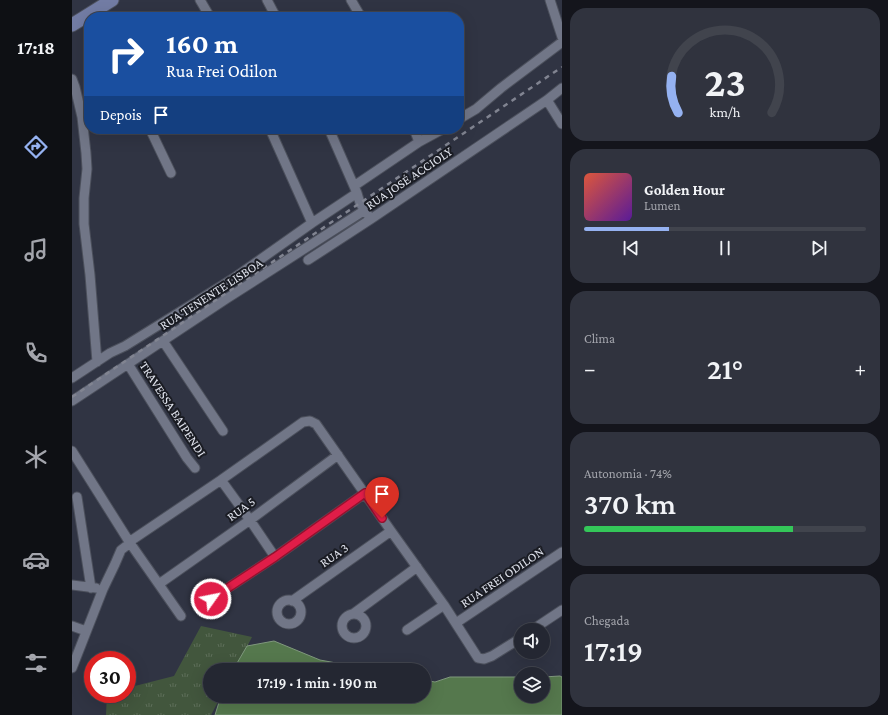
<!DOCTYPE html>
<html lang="pt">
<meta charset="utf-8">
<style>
:root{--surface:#242732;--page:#30333e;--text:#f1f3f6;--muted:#a3a5ac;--line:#41444d;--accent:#95b2f1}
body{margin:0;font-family:"Crimson Pro",serif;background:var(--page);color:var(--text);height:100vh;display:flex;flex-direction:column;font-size:15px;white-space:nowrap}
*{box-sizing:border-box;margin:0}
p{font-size:13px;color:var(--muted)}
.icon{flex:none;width:22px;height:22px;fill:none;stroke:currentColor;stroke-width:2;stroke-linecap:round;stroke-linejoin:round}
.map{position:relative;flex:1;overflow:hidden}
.details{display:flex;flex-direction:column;gap:8px;padding:8px;background:#14151c;width:326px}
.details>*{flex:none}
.banner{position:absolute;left:12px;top:12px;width:380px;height:122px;border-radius:16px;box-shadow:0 4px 16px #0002,0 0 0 1px var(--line);background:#1a4fa0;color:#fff;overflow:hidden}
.buttons{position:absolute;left:442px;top:623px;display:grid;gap:8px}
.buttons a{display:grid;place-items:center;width:36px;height:36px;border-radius:50%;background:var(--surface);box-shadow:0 4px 16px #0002,0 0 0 1px var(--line);font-size:20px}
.speed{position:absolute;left:12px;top:651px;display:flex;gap:8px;font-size:20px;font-weight:700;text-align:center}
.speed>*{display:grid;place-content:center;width:52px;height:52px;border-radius:50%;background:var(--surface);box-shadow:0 4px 16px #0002,0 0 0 1px var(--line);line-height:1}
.speed .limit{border:6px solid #d22;background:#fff;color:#111}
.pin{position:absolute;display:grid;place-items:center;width:34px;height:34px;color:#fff;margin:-41px -17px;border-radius:50% 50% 50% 0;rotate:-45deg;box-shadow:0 0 4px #0007}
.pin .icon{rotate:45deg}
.me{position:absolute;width:44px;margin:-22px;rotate:57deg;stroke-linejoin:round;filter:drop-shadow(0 0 3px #0008)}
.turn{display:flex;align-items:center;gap:14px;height:84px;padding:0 16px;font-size:18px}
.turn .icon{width:52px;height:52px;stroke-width:2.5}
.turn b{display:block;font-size:28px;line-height:34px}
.then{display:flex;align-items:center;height:38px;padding:0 16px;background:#0003;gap:8px;font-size:15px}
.big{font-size:30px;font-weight:600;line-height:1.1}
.details .tile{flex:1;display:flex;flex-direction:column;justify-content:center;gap:6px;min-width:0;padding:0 14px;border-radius:16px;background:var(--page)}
.details .dial{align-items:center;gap:0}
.dial svg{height:104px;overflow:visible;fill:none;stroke:var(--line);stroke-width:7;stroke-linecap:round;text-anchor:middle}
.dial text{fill:var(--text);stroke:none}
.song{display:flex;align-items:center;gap:12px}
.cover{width:48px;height:48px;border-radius:6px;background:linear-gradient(135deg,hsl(10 70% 55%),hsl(270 70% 35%))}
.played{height:4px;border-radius:2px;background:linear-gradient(90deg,var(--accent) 30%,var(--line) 30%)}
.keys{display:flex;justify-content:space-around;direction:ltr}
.heat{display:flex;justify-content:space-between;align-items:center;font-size:22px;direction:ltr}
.charge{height:6px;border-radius:3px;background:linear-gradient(90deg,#34c759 74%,var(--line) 0)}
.trip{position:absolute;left:131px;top:663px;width:228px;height:40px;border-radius:20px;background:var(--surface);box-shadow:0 4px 16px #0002,0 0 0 1px var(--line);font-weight:600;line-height:40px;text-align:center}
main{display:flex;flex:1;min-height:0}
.menu{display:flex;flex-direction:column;width:72px;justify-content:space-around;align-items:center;background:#0e1014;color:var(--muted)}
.menu .icon{width:28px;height:28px}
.menu .active{color:var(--accent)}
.menu b{font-size:18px;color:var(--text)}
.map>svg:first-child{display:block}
</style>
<main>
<nav class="menu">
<b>17:18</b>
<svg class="icon active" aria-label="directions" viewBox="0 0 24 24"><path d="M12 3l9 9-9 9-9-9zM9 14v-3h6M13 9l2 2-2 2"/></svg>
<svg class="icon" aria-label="music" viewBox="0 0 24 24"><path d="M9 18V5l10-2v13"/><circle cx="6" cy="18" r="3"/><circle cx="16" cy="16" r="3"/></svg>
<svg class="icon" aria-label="phone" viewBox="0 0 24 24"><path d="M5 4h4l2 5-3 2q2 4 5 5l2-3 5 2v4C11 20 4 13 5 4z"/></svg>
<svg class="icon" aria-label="climate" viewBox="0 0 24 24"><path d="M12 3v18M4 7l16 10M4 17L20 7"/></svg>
<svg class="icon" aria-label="car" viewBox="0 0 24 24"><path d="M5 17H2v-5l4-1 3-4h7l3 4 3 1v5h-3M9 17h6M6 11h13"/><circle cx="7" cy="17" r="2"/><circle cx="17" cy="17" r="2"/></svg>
<svg class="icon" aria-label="filters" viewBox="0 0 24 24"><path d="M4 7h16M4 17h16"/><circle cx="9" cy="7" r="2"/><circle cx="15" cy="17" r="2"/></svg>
</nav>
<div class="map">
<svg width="490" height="715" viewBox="0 0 490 715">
<defs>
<pattern id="grass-tufts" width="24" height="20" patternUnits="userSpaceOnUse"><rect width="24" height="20" fill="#42563d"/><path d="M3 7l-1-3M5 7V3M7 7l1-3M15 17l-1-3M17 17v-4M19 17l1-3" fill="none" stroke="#5d6e59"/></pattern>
</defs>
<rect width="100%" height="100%" fill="#303443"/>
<path fill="url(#grass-tufts)" d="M129,626L180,637L163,670H138V696H149L139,715H34L35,694H55V688L102,676Z"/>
<path fill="#55784d" stroke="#7f987d" d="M202,641L248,660L302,670H161L175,646Z
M488,676L490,677V715H143L149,696H352V680L363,682L378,677H449V696H471V677Z"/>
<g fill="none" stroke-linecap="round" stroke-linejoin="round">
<defs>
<path id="street" d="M128,0L138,17
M195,0L204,17
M279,0L289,17
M478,0L490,37
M0,79L3,87L10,117L14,153L15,169L12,198V224L18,275L25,362
M475,100L490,124
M387,119L404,109L429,88L490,42
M78,129L99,173
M198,129L240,223
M257,129L285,193L288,203L296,215
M342,129L347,142
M282,186L347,142L371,129
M236,260L299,219L475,100L490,88
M91,341L151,431
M56,364L115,458L123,468
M0,378L38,353L53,346L111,310L162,278L240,223L285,193
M0,401L154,299L293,210
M0,451L58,543L109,616
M149,480L178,520L203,557
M5,497L19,588
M87,584L178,520L266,455
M0,585L24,588
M139,599L203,557L293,493
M205 612a12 12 0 1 1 24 0a12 12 0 1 1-24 0Z
M220,601L319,531
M270 626a12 12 0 1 1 24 0a12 12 0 1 1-24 0Z
M281,614L345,567
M384,623L490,552
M0,626L14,631
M335,630L372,605
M460,630L490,610
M0,668L31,589L43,564L49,550L58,543L60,540L149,480L231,422L238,421L244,424L319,531L372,605L406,658L412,659L420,656L449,638"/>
<path id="secondary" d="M0,25L40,0"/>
</defs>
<use href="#street" stroke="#4c505c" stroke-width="11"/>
<use href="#secondary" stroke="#4c505c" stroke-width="15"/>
<use href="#street" stroke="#717687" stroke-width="9"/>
<use href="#secondary" stroke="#727ca4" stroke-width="13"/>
<path stroke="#818491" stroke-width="2.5" stroke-dasharray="5 5" stroke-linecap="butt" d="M0,397L490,67"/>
</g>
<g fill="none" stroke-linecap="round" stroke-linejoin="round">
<defs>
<path id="route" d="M139,599L203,557L293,493L310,518"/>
</defs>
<use href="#route" stroke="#92132f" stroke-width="10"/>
<use href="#route" stroke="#e11d48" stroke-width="7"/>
</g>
<g text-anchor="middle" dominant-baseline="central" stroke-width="4" stroke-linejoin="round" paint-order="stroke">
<g font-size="13" fill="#e1e4ee" stroke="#1a1c23">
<text transform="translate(337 178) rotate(-34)">RUA JOSÉ ACCIOLY</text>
<text transform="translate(139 294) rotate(-33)">RUA TENENTE LISBOA</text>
<text transform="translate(101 409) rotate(57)">TRAVESSA BAIPENDI</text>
<text transform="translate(169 509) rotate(-36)">RUA 5</text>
<text transform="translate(262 555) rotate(-35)">RUA 3</text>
<text transform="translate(430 577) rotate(-34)">RUA FREI ODILON</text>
</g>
</g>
</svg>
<div class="buttons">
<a><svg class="icon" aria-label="sound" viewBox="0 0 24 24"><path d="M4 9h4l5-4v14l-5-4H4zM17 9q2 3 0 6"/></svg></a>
<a><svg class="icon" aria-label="layers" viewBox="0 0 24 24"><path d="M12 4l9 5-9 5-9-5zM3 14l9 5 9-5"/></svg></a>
</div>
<div class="speed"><div class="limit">30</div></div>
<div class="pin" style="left:310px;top:518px;background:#d93025"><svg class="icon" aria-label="arrive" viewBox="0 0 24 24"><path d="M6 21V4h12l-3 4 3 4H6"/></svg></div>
<svg class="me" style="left:139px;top:599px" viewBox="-20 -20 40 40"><circle r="17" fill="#e11d48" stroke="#fff" stroke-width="3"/><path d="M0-11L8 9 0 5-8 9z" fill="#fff"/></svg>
<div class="trip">17:19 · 1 min · 190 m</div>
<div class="banner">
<div class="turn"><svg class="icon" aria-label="right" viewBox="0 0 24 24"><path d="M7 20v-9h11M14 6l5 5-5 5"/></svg><div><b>160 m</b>Rua Frei Odilon</div></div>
<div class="then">Depois<svg class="icon" aria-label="arrive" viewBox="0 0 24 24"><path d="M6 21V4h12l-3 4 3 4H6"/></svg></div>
</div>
</div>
<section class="details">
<div class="tile dial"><svg viewBox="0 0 100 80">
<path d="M14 69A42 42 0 1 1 86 69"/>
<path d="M14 69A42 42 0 0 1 9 41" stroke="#95b2f1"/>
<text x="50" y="56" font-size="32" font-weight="700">23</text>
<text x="50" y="72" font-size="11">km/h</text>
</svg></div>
<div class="tile">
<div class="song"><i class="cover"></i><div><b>Golden Hour</b><p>Lumen</p></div></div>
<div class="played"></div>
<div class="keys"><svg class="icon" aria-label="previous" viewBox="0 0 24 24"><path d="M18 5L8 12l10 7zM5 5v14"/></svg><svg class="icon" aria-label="pause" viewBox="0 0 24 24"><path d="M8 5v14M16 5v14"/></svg><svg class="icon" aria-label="next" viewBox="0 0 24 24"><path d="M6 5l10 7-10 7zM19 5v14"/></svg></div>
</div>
<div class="tile"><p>Clima</p>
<div class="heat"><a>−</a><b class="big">21°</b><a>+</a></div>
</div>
<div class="tile"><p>Autonomia · 74%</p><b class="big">370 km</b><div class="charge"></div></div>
<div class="tile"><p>Chegada</p><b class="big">17:19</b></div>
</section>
</main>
